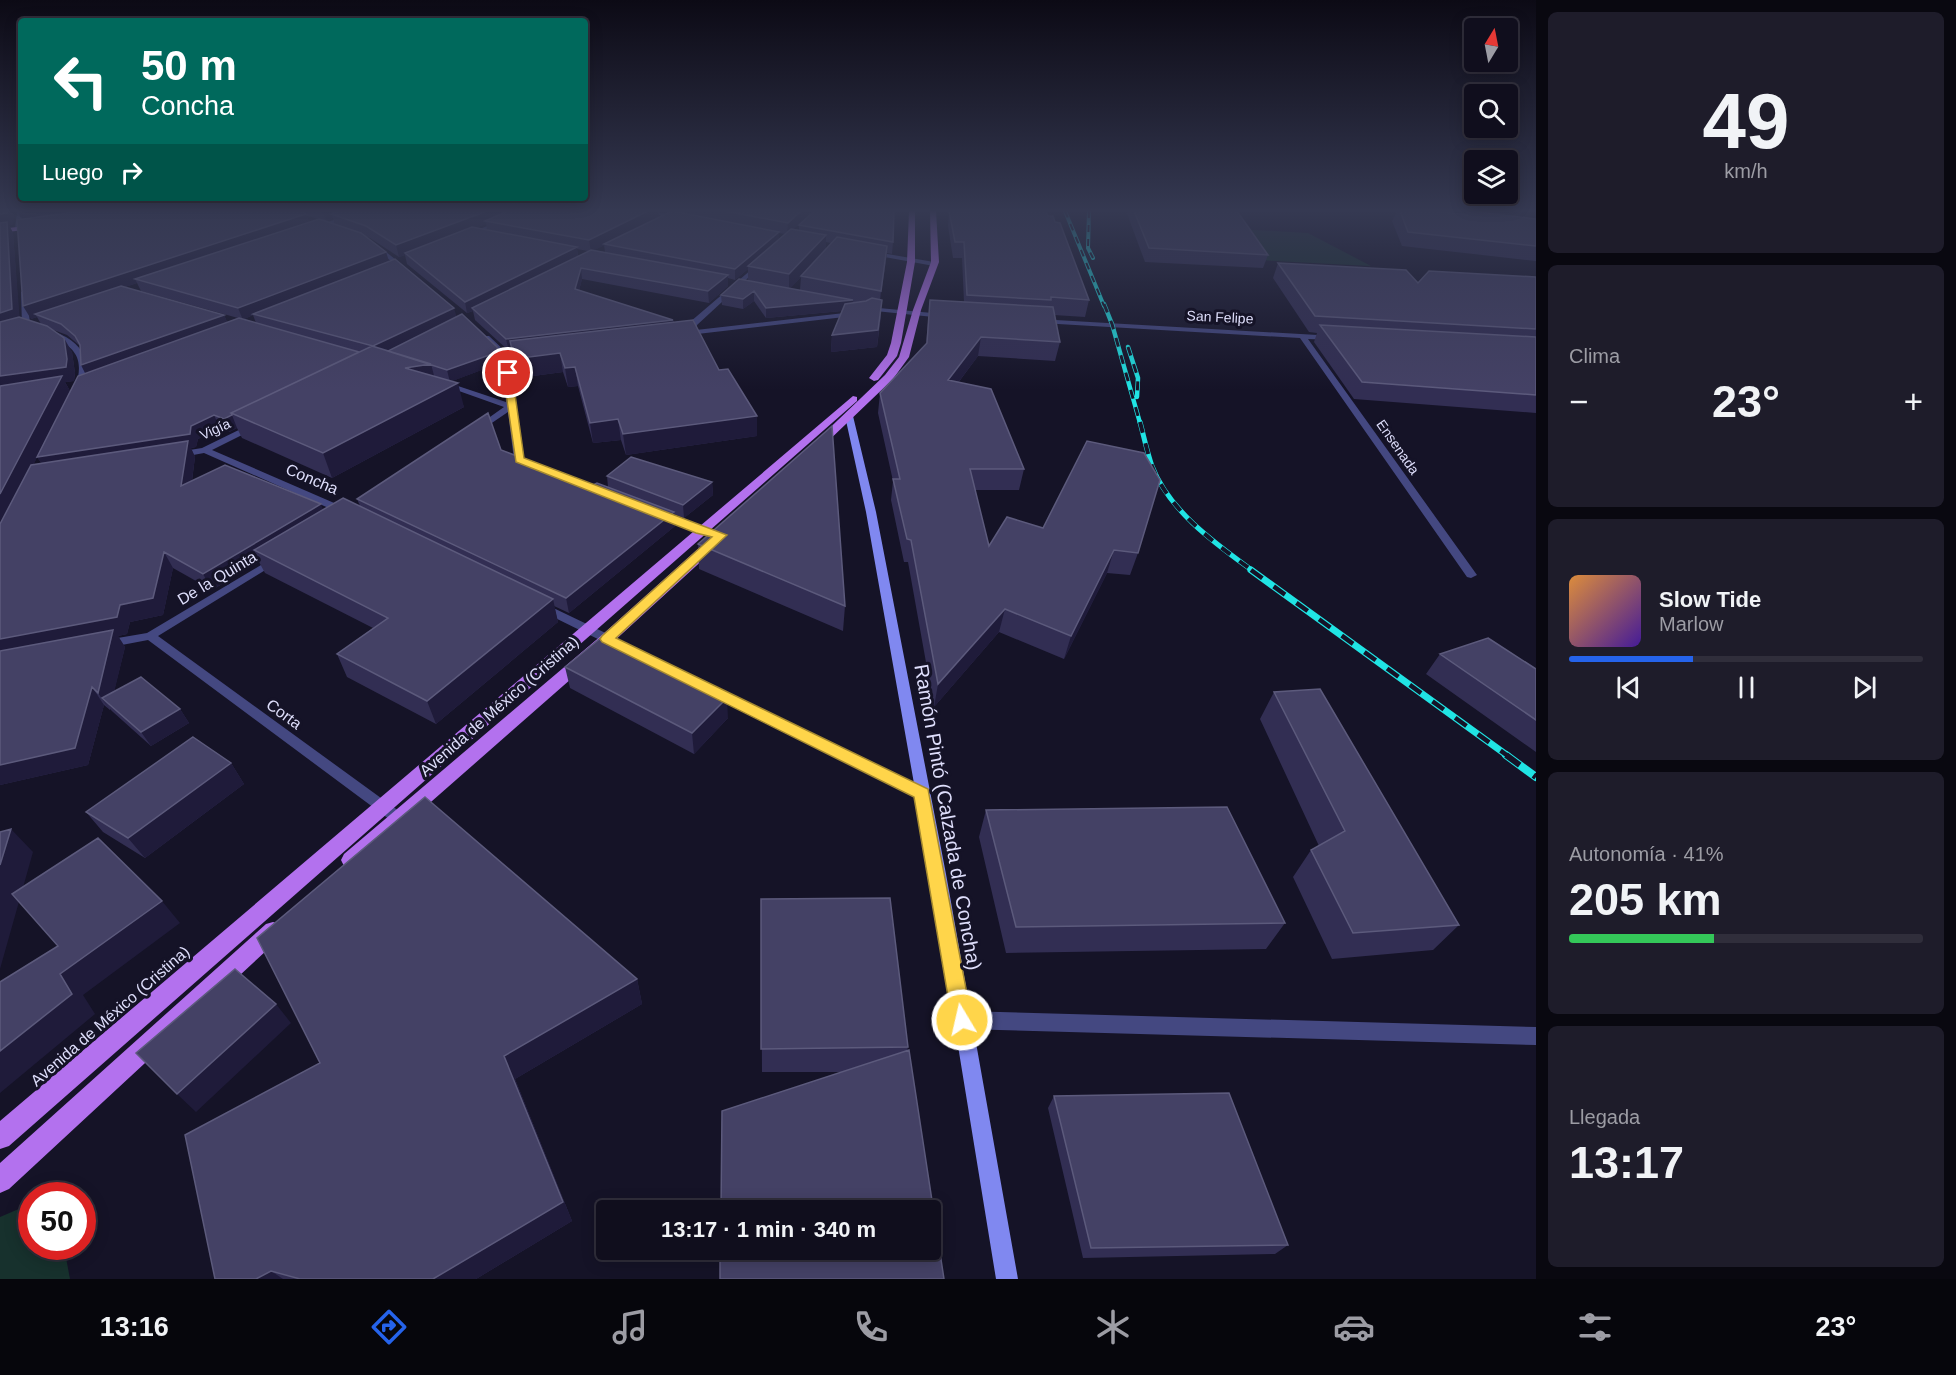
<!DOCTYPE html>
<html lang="es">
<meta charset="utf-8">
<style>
:root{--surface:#100e1d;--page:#1e1c2a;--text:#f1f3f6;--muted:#9c9ca4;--line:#302e3b;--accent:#2563eb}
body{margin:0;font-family:Arial,sans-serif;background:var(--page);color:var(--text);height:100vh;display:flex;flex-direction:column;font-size:22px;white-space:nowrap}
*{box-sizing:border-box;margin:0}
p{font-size:20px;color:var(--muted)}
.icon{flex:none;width:33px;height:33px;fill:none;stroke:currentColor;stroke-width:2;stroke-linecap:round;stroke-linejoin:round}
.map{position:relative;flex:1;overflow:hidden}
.details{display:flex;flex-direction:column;gap:12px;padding:12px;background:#090810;width:420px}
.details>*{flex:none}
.hud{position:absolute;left:18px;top:18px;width:570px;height:183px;border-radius:6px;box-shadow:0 3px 15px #0003,0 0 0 2px var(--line);background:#00695c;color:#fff;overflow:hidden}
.needle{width:39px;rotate:10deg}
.buttons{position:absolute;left:1464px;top:18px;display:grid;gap:12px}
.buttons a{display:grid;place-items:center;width:54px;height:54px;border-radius:6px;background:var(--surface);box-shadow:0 3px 15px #0003,0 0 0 2px var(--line);font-size:30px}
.speed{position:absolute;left:18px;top:1182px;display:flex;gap:12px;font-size:30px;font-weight:700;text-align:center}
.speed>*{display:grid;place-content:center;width:78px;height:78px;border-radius:50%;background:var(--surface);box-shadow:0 3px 15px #0003,0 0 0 2px var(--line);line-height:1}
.speed .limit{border:9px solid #d22;background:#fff;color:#111}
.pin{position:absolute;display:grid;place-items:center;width:51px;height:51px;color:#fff;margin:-26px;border:3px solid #fff;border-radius:50%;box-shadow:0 2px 6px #0007}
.me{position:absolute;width:66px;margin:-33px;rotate:351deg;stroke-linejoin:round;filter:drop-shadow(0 0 4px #0008)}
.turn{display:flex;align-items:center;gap:21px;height:126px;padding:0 24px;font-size:27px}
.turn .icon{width:78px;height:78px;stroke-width:2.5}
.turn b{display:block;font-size:42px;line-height:51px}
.then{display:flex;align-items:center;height:57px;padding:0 24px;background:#0003;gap:12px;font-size:22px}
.big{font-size:45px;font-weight:800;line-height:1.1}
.details .card{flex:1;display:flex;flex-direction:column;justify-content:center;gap:9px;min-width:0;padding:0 21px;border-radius:9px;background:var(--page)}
.details .dial{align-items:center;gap:0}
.dial b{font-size:78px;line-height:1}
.song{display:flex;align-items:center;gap:18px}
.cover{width:72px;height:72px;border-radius:9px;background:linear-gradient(135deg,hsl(30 70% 55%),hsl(260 70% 35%))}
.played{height:6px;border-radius:3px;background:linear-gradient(90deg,var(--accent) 35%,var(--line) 35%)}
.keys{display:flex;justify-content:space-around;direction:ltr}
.heat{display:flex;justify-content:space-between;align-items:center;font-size:33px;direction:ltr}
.charge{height:9px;border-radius:4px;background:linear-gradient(90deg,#34c759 41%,var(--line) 0)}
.trip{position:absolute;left:596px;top:1200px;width:345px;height:60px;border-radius:6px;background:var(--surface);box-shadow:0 3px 15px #0003,0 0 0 2px var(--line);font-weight:800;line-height:60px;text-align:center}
.tabs{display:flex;height:96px;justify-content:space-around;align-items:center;background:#06060c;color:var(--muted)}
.tabs .icon{width:42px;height:42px}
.tabs .selected{color:var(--accent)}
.tabs b{font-size:27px;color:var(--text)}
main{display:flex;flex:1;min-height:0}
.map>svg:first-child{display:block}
</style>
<main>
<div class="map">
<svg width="1536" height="1279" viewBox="0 0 1536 1279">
<rect width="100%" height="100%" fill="#151327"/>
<path fill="#17312d" d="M1237,229L1308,233L1371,266L1258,260Z
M31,1206L32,1246L64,1247L70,1279H0V1217L21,1208Z"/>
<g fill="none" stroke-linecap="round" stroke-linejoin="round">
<path fill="#444881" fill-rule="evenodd" d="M359,211H368L316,229L311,228Z
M524,211H532L470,236L465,235Z
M642,211H653L682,218L679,220Z
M371,243H375L406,268V270H402L371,245Z
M870,251L934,262L937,264L934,266L868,254Z
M759,263L761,264V266L697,325L696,330L853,312L857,314L853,316L680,336V332L689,331L690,322Z
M24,290L27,292L30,324L38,326V330L22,325L21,292Z
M868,307L943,314L947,316L943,318L866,310V308Z
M1038,319L1335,336L1336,338L1332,340L1308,339L1477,575L1471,578L1467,577L1300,338L1041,323H1038Z
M48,331C55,331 60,334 66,337C87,349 92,369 82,390L75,388C85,358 76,347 48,335Z
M483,336H489L510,356L523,458L535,463V467H529L514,460L508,412L480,431L477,432L473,429L504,407L442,385L449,383L506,402L502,357L483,340Z
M253,423L257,426L256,428L212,450L348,509V513H340L204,453L177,458L172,455L177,452L202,448Z
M660,512L703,528L725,533L726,535L721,538L696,532L656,517L655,515Z
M276,556L281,559L280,561L158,636L403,814L405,818L403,822L398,824L393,822L148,640L106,648L100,644L106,640L147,633Z
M543,603L618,639L620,642L618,645H610L539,610L537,607L539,604Z
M713,686L927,790L929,794L927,798L922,800L917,798L708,694L707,691L708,688Z"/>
<path fill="#444881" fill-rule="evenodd" d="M17,211H23L21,229L18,231L15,229Z
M962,1011L1536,1027V1045L962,1029L956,1026L953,1020L956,1014Z"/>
<path fill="#8088f0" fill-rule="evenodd" d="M849,413L853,416L876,512L946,874L1018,1279H996L930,874L866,512L845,416Z"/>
<path fill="#b371ee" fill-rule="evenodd" d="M909,211H915V262L901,343L897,356L878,380L874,381L869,378L887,355L891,343L907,262Z
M930,211H936L939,262L921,310L909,357L893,379L823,446H815V442L885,375L899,357L913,310L931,262Z
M42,224L39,228L0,233V229Z
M853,396L857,397V401L9,1146L0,1149V1121Z
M714,538L719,539L721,542L719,545L612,643L358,866L351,868L344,866L341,860L344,854L602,635L709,539Z
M273,922L280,924L283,931L280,938L9,1189L0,1193V1163L266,924Z"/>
<defs>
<path id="rail-far4" d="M1065,211L1104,306
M1089,211L1088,248L1093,258"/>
<path id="rail-far3" d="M1104,304L1112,324L1140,423
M1128,347L1138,378L1137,397"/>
<path id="rail-far2" d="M1140,422C1144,437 1147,452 1152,466C1169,511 1216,544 1253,571"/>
<path id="rail-far1" d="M1251,570L1508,756"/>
<path id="rail" d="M1506,755L1536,777"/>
</defs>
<use href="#rail-far4" stroke="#20e4e4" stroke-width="4"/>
<use href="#rail-far3" stroke="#20e4e4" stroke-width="4.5"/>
<use href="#rail-far2" stroke="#20e4e4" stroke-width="5"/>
<use href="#rail-far1" stroke="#20e4e4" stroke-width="7"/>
<use href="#rail" stroke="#20e4e4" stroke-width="8"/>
<use href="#rail-far4" stroke="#151327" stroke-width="2" stroke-dasharray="7" stroke-linecap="butt"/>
<use href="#rail-far3" stroke="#151327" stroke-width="3" stroke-dasharray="9" stroke-linecap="butt"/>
<use href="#rail-far2" stroke="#151327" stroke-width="4" stroke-dasharray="11" stroke-linecap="butt"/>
<use href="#rail-far1" stroke="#151327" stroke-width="4.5" stroke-dasharray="14" stroke-linecap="butt"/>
<use href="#rail" stroke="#151327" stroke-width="6" stroke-dasharray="17" stroke-linecap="butt"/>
</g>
<path fill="#322e53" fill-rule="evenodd" d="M0,211L13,225H9L13,233L19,317L41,324L37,317L31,319L22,220L18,211H658L659,218L671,211H663H673L683,213V211H814L793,229L799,230V225L893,242L892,254L887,253L880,300L881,316L877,347L831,352L832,335L842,311L766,318L754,301L743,309L722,305L721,295L748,280V269L735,280L728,278V286L709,303L582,279L579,290L673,320L674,322L719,370L757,436L626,455L621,440L593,443L578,386L568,387L563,372L518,378L512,350L509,351L475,320L473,311L467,313L407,264L405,255L399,257L370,238L364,236L386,252L389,261L456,317L497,347L500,363L452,381L464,407L332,478L242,438L237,428L229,432L220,428L198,439L196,447L191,448L195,457L192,481L323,509L360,506L357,499L501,450L593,485L608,487L607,476L712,482L713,495L684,518L674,514L675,526L569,613L554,606L558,622L436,724L347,677L337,654L373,628L265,573L259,562L212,590L173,568L163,615L130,622L127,634L118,636L125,647L114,691L180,709L189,723L151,746L113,712L110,709V710L104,705L88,765L0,785ZM307,216L326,221L333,218L335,225L309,222ZM486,224L487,230L475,228ZM779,233L785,234L779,239ZM826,242L831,243L826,249ZM604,245L605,252L594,250ZM577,249L588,251L578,256ZM801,277L800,290L790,288ZM137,283L141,291L238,318L227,322L224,315L125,287ZM253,315L256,323L244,319ZM51,329L67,335L80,346L86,373L37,457L42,464L33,465L70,391L65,382L74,381L75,373L72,352Z
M949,211H1046L1089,300L1085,317L1054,315L1060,342L1055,361L978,356L958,383L1024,469L1019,490H975L989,546L1043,528L1138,553L1130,575L1107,573L1064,659L999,632L934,707L908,562H904L891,500L893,481L878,413L880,393L926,344L930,300L964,302L962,258H953L948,226Z
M1126,211H1237L1268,255L1263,268L1145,262Z
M1397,211H1434L1465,214L1466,211L1536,219V261L1402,246L1392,221Z
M1278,263L1418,283L1536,277V413L1354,399L1314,342L1317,333L1309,332L1273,278Z
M698,544L845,606L843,631L699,569Z
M1440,654L1536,669V752L1426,674Z
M565,667L728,718L694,754L570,688Z
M1274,692L1459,925L1433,950L1332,959L1293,877L1311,850L1319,846L1260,719Z
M231,763L244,784L145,858L103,832L86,812Z
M986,810L1285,923L1266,949L1006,953L979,837Z
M761,899L908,1047L907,1051L842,1072H762Z
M637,979L642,1004L515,1079L572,1221L476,1279H215Z
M1054,1096L1288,1245L1275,1254L1083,1258L1048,1108Z"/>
<path fill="#1f1b3a" d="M7,211H15L13,225H9L13,233L20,322L0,330V214Z
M25,211H113L24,223L18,212Z
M323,211H355L331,214L333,218L326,221Z
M487,211H518L485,221L486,224L407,255L405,253V255L399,257L396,245Z
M648,211H658L659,218L591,252L589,240Z
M801,211H814L787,235L788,223Z
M306,214L310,225L135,279L137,283L40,316L35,314L37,317L31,319L23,306Z
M779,232V241L748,266V269L735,280V269Z
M826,235V250L789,290V274Z
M887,246L886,261L879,307L881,291Z
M577,247L578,258L472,308L473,311L467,313L465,302Z
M386,252L389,262L253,314V315L243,320L238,308Z
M581,268L582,279L577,300L575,289Z
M728,275V286L709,303L708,291Z
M754,291V301L743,309V299Z
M853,300L852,310L766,318V308Z
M882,300L877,347L831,352L832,335Z
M454,308L457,318L389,352L373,346Z
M224,315L229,325L87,377L81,365Z
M673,320L674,331L509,351L506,339Z
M981,337L978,356L945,400L948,380Z
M64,338L72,352L75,373L74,381L65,382L70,391L0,532V376Z
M497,347L500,363L450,382L447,370Z
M560,353L563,372L518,378L514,359Z
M431,364L437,387L405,368Z
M575,367L578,386L568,387L565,368Z
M458,383L464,407L332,478L323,453Z
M214,415L220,428L198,439L196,447L191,448L195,457L189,502L46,470L37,457L191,426Z
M232,415L237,428L229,432L224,419Z
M757,416V436L626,455L623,434Z
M618,419L621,440L593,443L590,423Z
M712,482L713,495L684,518L683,505Z
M321,504L327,520L254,550L259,562L212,590L203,574Z
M674,512L675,526L569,613L566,598Z
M1114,550L1107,573L1064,659L1071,636Z
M164,552L173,568L163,615L130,622L127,634L118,636L125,647L111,705L102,698L110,710L98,693L112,637L0,658V639L120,605Z
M553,599L558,622L436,724L427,701Z
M1005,609L999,632L934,707L938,684Z
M92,687L104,705L88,765L0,785V765Z
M727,698L728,718L694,754L692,733Z
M180,709L189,723L151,746L141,732Z
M231,763L244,784L145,858L128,838Z
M11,829L33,852L0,969V865Z
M162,901L180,923L83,995L95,1014L0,1093V1051L60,974Z
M637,979L642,1004L515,1079L572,1221L476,1279H433L504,1056Z
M276,1004L291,1023L196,1112L177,1094Z
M271,1271L283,1279H256Z"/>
<path fill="#444165" stroke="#5c5a7c" stroke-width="1.5" d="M0,211H7V213L0,214Z
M82,211H299L306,214L23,306L17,220Z
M339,211H487L396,245L366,226L331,214Z
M508,211H648L589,240L485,221Z
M672,211L779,232L735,269L604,244Z
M725,211H801L788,223Z
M814,211H894L893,242L799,225Z
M949,211L967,212V211H1046L1048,216H1053L1055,222L1060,223L1089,300L1051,297V300L967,295L964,242H955Z
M1134,211H1237L1268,255L1149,248Z
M1400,211H1434L1468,215L1466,211H1470L1536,219V246L1408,232Z
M319,219L361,233L386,252L238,308L135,279Z
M7,222L12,309L0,313V223Z
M472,227L577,247L465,302L405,253Z
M791,229L826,235L789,274L748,266Z
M837,237L887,246L881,291L801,276Z
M591,250L728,275L708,291L581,268L575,289L673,320L506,339L472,308Z
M395,259L454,308L373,346L253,314Z
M1278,263L1406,270L1418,283L1429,271L1536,277V329L1315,316Z
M739,279L853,300L766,308L754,291L743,299L721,295Z
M121,286L224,315L81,365L80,345L75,336L61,324L35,314Z
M872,298L882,300L878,330L832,335L845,304L866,301Z
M930,300L1053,307L1060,342L981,337L948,380L991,389L1024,469H970L989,546L1007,517L1043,528L1087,441L1144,453L1160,480L1138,553L1114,550L1071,636L1005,609L938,684L911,540L907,539L893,479H900L880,393L927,343Z
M462,314L497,347L498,352L447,370L388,351Z
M19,317L47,326L64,338L67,359L66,367L0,376V322Z
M239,318L359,352L231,413L232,415L224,419L214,415L191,426L190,434L37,457L78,376Z
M693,320L719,370L728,369L757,416L623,434L618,419L590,423L575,367L565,368L560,353L514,359L510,341Z
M1320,325L1536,337V395L1362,382Z
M372,346L431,364L405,368L458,383L323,453L231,413Z
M62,376L0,494V386Z
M488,413L501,450L593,485L597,483L674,512L566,598L357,499Z
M832,426L845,606L698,544Z
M188,441L181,486L225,465L321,504L203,574L164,552L153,598L120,605L117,617L0,639V524L31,465Z
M631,457L712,482L683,505L607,476Z
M343,498L553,599L427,701L337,654L388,618L254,550Z
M113,630L98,693L92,687L75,748L0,765V651Z
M602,637L727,698L692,733L565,667Z
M1488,638L1536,669V720L1440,654Z
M141,677L180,709L141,732L102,698Z
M1320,689L1459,925L1353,933L1311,850L1345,831L1274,692Z
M193,737L231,763L128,838L86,812Z
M425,797L637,979L504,1056L563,1202L433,1279H300L271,1271L256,1279H215L185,1135L320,1063L257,938Z
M1227,807L1285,923L1016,927L986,810Z
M11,829L0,865V832Z
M98,838L162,901L60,974L72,994L0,1051V982L58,946L12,894Z
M890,898L908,1047L761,1049V899Z
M235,969L276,1004L177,1094L136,1053Z
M909,1050L944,1279H720V1250H930V1210H721L722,1111Z
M1229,1093L1288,1245L1091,1248L1054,1096Z"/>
<linearGradient id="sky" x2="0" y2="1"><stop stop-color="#0c0a15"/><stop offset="0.54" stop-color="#353952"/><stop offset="1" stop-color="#353952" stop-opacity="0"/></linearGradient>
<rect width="1536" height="390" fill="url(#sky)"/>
<path fill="#ffd54a" stroke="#a68a30" stroke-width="1.5" d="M508,370L512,373L524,458L727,535L616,638L928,789L972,1020L969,1027L962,1030L955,1027L952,1020L914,797L602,642L600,639L602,636L712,537L696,533L516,462L503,373Z"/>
<g text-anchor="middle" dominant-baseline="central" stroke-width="6" stroke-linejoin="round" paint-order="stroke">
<g font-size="14" fill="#dedefb" stroke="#151327">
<text transform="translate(1220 317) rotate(3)">San Felipe</text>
<text transform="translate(215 429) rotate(-25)">Vigía</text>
<text transform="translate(1398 447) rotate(55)">Ensenada</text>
</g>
<g font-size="16" fill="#dedefb" stroke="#151327">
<text transform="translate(312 479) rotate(23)">Concha</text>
<text transform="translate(217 578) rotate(-31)">De la Quinta</text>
<text transform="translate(499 706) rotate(-41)">Avenida de México (Cristina)</text>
<text transform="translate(284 714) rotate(36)">Corta</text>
<text transform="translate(110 1016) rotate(-41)">Avenida de México (Cristina)</text>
</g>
<g font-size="20" fill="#dedefb" stroke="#151327">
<text transform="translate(948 817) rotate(80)">Ramón Pintó (Calzada de Concha)</text>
</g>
</g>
</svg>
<div class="buttons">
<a><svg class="needle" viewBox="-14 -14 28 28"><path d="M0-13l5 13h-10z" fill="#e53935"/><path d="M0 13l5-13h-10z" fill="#9c9ca4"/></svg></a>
<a><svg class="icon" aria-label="search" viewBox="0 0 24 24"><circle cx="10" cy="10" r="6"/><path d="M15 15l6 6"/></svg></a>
<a><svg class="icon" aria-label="layers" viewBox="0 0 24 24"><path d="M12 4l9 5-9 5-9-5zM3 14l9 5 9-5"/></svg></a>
</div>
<div class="speed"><div class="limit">50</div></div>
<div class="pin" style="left:508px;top:373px;background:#d93025"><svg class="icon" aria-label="arrive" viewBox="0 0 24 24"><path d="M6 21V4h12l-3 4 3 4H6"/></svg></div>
<svg class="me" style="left:962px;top:1020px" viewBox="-20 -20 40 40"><circle r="17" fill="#ffd54a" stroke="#fff" stroke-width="3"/><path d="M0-11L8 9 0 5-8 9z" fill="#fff"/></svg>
<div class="trip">13:17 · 1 min · 340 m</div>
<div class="hud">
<div class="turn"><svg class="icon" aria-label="left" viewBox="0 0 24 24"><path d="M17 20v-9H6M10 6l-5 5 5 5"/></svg><div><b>50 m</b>Concha</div></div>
<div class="then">Luego<svg class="icon" aria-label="right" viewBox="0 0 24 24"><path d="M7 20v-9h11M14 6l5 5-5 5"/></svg></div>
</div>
</div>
<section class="details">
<div class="card dial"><b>49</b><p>km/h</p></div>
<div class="card"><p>Clima</p>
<div class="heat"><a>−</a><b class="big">23°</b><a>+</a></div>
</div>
<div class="card">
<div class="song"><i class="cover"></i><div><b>Slow Tide</b><p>Marlow</p></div></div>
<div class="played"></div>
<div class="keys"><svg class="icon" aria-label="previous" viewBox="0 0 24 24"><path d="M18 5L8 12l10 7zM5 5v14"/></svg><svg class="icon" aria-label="pause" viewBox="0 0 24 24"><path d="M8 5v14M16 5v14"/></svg><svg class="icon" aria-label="next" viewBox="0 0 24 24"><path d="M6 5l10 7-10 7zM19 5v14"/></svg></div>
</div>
<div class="card"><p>Autonomía · 41%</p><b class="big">205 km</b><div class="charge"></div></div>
<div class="card"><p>Llegada</p><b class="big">13:17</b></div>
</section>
</main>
<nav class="tabs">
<b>13:16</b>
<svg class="icon selected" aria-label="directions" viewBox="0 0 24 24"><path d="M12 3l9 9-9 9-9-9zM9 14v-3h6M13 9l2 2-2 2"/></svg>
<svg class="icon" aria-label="music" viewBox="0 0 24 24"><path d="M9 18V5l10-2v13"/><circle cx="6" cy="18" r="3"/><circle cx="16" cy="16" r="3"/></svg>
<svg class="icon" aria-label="phone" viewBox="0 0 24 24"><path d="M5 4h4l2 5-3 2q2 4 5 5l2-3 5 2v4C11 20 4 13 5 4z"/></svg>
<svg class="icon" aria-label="climate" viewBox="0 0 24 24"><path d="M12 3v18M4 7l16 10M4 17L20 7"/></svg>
<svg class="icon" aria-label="car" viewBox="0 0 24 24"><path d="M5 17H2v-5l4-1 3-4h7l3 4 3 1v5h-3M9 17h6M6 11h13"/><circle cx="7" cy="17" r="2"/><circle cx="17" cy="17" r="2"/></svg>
<svg class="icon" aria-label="filters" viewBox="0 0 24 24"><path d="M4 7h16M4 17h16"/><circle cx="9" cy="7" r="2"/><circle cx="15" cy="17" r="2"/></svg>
<b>23°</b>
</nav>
